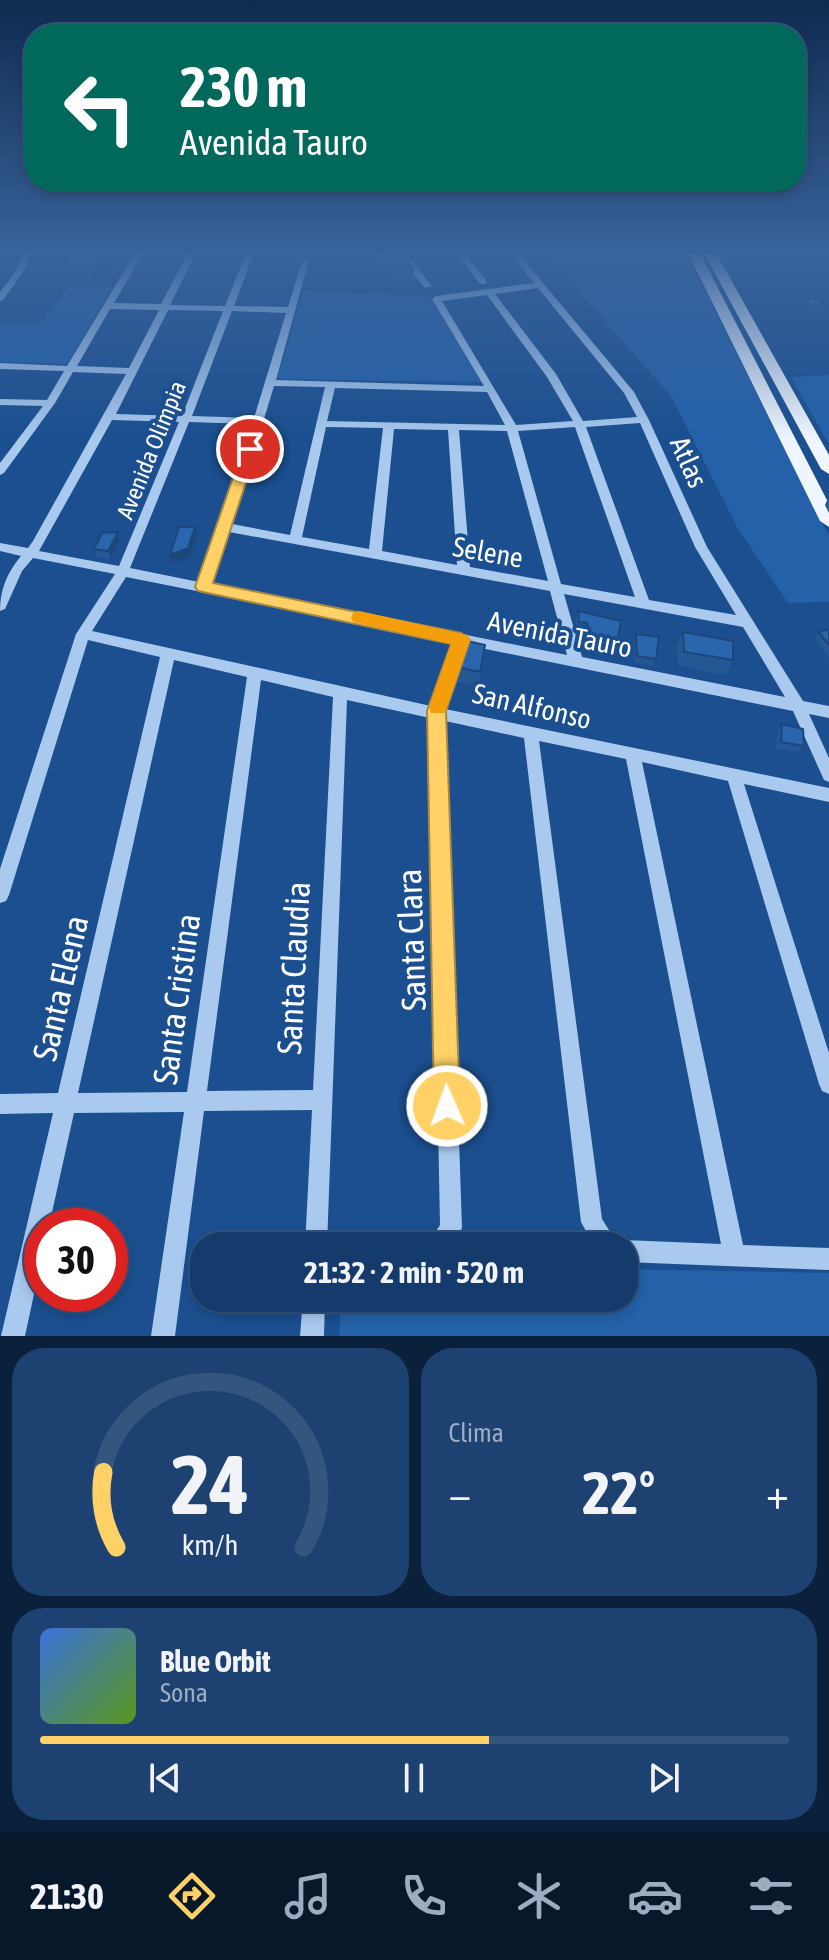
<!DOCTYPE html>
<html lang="es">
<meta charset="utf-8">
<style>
:root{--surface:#143b6b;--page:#1d4271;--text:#f1f3f6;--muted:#9dadc1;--line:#33557e;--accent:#ffd166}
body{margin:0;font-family:"Asap Condensed",sans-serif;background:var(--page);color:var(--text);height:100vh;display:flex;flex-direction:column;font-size:30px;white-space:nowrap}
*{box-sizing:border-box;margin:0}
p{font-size:26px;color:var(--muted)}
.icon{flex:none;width:44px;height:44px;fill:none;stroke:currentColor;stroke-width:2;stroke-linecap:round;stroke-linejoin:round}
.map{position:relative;height:1336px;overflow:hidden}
.panel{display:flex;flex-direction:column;gap:12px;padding:12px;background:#0b203b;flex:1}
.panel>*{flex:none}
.top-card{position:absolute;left:24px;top:24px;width:782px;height:168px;border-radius:32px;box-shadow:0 4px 12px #0003,0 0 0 2px var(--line);background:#00695c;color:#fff;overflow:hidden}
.speed{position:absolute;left:24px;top:1208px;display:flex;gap:16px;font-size:40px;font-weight:700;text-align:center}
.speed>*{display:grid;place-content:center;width:104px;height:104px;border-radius:50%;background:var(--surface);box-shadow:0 4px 12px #0003,0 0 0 2px var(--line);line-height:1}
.speed .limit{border:12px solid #d22;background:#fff;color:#111}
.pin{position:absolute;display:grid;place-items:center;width:68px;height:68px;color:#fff;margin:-34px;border:4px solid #fff;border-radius:50%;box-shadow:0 2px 8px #0007}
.me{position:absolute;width:88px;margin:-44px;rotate:358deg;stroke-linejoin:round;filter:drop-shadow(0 0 6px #0008)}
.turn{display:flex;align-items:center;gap:28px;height:168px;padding:0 24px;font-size:36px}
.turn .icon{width:104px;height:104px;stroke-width:2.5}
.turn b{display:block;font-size:56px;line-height:68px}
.big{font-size:60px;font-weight:700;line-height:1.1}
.panel .card{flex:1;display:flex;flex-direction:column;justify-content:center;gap:12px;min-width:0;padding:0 28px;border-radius:32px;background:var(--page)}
.panel .dial{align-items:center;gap:0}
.dial svg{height:208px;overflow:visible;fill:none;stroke:var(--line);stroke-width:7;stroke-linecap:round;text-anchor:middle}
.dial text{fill:var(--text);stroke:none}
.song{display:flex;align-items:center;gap:24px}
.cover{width:96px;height:96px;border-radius:12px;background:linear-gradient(135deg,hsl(220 70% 55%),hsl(90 70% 35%))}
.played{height:8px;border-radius:4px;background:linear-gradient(90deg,var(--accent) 60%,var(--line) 60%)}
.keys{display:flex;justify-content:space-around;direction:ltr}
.heat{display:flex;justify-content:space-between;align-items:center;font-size:44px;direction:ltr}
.panel .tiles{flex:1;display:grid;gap:12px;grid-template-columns:1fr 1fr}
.card:last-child{grid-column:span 2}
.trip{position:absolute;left:190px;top:1232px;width:448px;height:80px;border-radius:32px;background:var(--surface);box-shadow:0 4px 12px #0003,0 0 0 2px var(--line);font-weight:700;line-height:80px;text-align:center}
.menu{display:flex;height:128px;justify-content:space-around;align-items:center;background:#08182b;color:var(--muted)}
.menu .icon{width:56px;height:56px}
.menu .on{color:var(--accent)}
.menu b{font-size:36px;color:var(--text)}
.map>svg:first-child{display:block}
</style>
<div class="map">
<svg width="829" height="1336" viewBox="0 0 829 1336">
<rect width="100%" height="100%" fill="#1b4f8f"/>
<path fill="#2461a8" d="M545,253H686L829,536V602L788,603L737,527L671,396Z
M68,287L112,288L67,364L0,362V324L40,323Z
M304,291L430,297L481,382L277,379Z
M829,375V441H827L791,377Z
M624,1269L829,1273V1336H339L341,1298H624Z"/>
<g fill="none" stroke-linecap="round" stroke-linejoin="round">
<path fill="#a9c9ee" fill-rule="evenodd" d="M23,253H31L24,271L3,300L0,301V292L16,271Z
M135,253H143L114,303L161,304L188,253H196L170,305L225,306L246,253H254L234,306L288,307L302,262L309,260L276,380L484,386L432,299L436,296L534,283L510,253H518L634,392L649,420L707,547L803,701L829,706V718L809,714L829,758V782L824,780L793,711L466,645L445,709L829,788V802L744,784L829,1053V1094L822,1091L819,1084L728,781L642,762L743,1245L829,1248V1270L624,1262V1246H594L581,1222L524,738L445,721L462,1228L452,1246H419L422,1238L435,1233L440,1225L430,718L347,700L327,1246H305L312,1110L204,1111L175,1336H151L184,1112L74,1113L49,1226H42V1257L25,1336H1L53,1113L0,1114V1094L58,1093L160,657L88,640L9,895L6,901L0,903V869L76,634L115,574L33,558L22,571L5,609L0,611C0,589 7,573 21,556L0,551V543L28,548L33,541L126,374L73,372L55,403L4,473L0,475V463L43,406L0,405V399L47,400L64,371L0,369V363L67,366ZM538,288L624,393L637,417L583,421L556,374L495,294ZM487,295L547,377L573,421L516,425L442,301ZM110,309L159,310L129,368L77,366ZM168,310L223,311L182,416L116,414ZM232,311L286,313L254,418L192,416ZM274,386L325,387L290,535L232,524ZM335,388L487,392L505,425L327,421ZM112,420L179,422L119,566L39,551ZM189,422L252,424L199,582L130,568ZM640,423L695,547L736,615L649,600L586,427ZM326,427L383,428L369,549L302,537ZM575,427L635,597L561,584L518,431ZM394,429L448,430L457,565L382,551ZM459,430L507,431L548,581L470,567ZM229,532L550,591L567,655L211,584ZM126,577L453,642L431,706L92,631ZM564,594L743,627L785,697L582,657ZM174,660L247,677L187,1092L78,1093ZM261,680L333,697L313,1090L207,1091ZM539,741L626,759L721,1244L624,1240L617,1243L602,1219Z
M357,253H371L411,260L432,286L425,288L405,264Z
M456,253H464L486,280V284H480Z
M303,1298H325L324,1336H300Z"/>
<path fill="#f0f6ff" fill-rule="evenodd" d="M688,253H700L829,504V527L820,521Z
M704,253H716L829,455V474L821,469Z"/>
</g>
<path fill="#245895" d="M326,252H351L352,264L349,273H330L327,266Z
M46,253L119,265L91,280L81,276L71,280L62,276L58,266L50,263Z
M382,255L413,269V282H391L382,269Z
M806,299L823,306L822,309L809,310L804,302Z
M829,496V513L825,505Z
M118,532L120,540L111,559L97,557L94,549Z
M578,611L617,643L614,654L587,648L585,634L577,633L575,622Z
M829,629V658L815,639L819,632Z
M683,632L733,660L726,675L678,666L677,646Z
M636,634L656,659L653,666L635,663L634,641Z
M485,645L479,686L456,681L457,667Z
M782,724L804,746L799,752L776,749L778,731Z"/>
<path fill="#1d4779" d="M350,252L352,264L349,273V260Z
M116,254L119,265L91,280L88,269Z
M77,265L81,276L71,280L68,269Z
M195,527L197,535L190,556L172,563L170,555Z
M118,532L120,540L111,559L108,551Z"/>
<path fill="#2a66ad" stroke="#1d4779" stroke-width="2" d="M110,252L116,254L88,269L77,265L68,269L58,266L69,260L46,253Z
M326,252H350L349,260L328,259Z
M401,253L413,269L391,268L382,255Z
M818,298L823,306H810L806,299Z
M179,527H195L188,548L170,555Z
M118,532L108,551L94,549L102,533Z
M578,611L621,621L617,643L590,637L587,623L579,622Z
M829,629V645L819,632Z
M683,632L733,641V660L684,652Z
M636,634L659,637L656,659L637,656Z
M463,640L485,645L480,672L457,667Z
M782,724L803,729L804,746L781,742Z"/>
<linearGradient id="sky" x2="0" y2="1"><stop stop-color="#0f2b4f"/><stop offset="0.57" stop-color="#39639b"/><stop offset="1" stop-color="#39639b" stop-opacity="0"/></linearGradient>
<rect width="829" height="440" fill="url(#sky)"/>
<path fill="#ffd166" stroke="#a68842" stroke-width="2" d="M250,445L257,449L213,583L461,633L470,640L446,711L460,1106L457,1115L447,1119L438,1115L434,1106L427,711L451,644L198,591L195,587L243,449Z"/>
<path fill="#f59e0b" d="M359,611L468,635L470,640L445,713H431L429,707L451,644L353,622L351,618L353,613Z"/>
<g text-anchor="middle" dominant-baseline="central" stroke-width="8" stroke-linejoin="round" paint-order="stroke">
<g font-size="24" fill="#fff" stroke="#1b4f8f">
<text transform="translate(151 450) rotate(-68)">Avenida Olimpia</text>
</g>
<g font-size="28" fill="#fff" stroke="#1b4f8f">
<text transform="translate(689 462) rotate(66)">Atlas</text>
<text transform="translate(488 552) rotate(10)">Selene</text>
<text transform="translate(560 634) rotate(11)">Avenida Tauro</text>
<text transform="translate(532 706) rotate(13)">San Alfonso</text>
</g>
<g font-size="34" fill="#fff" stroke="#1b4f8f">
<text transform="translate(411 940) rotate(-92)">Santa Clara</text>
<text transform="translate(293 968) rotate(-87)">Santa Claudia</text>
<text transform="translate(60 988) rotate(-77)">Santa Elena</text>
<text transform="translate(176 999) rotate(-82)">Santa Cristina</text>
</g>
</g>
</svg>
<div class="speed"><div class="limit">30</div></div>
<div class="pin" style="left:250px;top:449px;background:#d93025"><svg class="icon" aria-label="arrive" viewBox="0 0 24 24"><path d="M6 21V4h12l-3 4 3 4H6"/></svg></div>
<svg class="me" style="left:447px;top:1106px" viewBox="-20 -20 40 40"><circle r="17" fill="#ffd166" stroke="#fff" stroke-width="3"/><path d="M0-11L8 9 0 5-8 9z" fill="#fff"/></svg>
<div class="trip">21:32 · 2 min · 520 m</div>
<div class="top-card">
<div class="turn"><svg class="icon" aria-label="left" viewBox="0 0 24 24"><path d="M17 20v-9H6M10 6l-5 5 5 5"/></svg><div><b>230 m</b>Avenida Tauro</div></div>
</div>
</div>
<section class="panel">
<div class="tiles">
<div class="card dial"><svg viewBox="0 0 100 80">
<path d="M14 69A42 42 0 1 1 86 69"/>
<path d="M14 69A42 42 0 0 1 9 40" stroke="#ffd166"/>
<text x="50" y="56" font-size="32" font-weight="700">24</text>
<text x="50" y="72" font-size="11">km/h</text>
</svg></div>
<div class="card"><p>Clima</p>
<div class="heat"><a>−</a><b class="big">22°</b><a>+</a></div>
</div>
<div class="card">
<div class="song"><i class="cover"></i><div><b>Blue Orbit</b><p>Sona</p></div></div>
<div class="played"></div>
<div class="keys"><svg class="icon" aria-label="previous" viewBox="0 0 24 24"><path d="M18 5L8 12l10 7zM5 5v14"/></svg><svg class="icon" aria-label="pause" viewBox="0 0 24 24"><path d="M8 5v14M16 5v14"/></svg><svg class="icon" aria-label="next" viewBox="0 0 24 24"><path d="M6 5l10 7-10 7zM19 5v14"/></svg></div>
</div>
</div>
</section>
<nav class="menu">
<b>21:30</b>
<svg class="icon on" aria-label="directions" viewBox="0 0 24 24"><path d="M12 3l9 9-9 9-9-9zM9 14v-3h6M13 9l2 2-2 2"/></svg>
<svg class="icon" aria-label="music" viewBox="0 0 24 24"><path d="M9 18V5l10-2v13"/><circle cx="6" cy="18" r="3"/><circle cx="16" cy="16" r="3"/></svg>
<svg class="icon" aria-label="phone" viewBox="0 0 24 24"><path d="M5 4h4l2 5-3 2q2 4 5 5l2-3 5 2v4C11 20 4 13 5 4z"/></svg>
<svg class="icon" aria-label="climate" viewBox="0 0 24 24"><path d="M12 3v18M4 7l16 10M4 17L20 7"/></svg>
<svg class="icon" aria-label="car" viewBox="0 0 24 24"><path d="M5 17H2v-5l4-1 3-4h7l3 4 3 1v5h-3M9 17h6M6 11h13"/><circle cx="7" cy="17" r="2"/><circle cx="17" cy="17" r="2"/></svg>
<svg class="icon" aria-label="filters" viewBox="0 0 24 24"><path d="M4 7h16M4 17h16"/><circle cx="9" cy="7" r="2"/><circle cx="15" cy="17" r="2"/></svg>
</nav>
